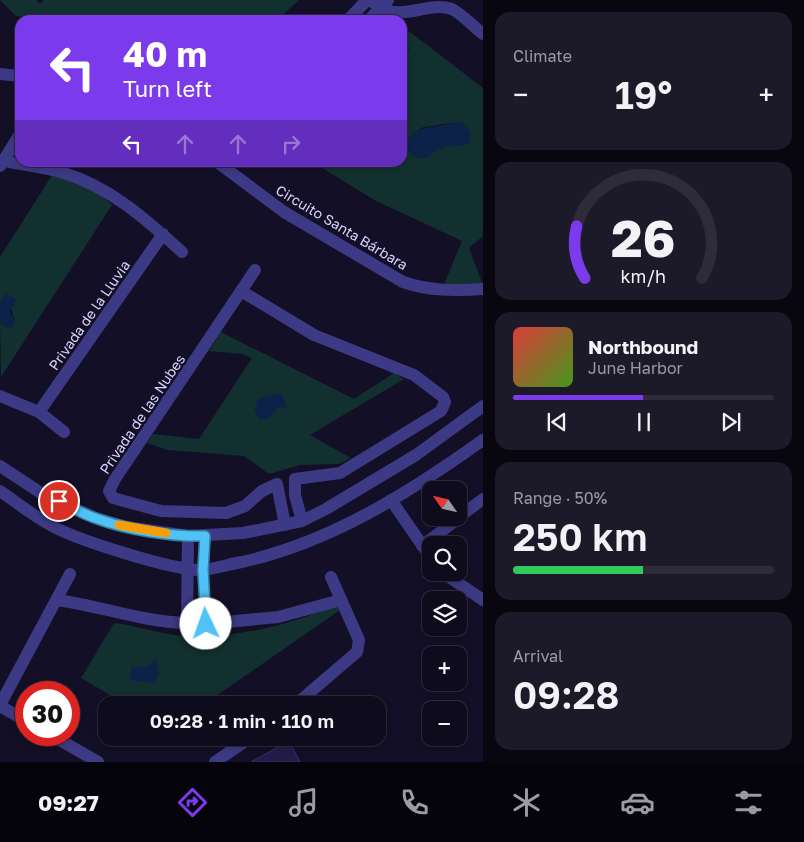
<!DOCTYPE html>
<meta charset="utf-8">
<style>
:root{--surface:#0e0b1c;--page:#1c1929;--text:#f1f3f6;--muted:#9b9ba3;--line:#2e2b3b;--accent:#7c3aed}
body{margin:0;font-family:"Golos Text",sans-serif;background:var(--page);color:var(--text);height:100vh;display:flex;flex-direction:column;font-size:19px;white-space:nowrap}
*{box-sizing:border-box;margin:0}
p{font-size:16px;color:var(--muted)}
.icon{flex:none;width:28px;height:28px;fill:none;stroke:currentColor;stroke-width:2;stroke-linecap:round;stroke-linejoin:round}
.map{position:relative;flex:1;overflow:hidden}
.drawer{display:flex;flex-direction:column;gap:12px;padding:12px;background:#08060f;width:321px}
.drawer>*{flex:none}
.guide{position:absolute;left:15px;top:15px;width:392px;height:152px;border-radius:15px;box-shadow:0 2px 8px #0003,0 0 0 1px var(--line);background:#7c3aed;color:#fff;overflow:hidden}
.needle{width:32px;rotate:304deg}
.fabs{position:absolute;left:422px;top:481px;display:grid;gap:10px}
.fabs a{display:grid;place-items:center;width:45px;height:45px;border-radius:10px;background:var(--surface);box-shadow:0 2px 8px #0003,0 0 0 1px var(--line);font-size:25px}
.speed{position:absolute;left:15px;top:681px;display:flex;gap:10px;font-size:25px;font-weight:700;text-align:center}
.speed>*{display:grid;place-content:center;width:65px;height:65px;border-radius:50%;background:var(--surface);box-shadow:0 2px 8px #0003,0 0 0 1px var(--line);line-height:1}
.speed .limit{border:8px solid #d22;background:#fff;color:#111}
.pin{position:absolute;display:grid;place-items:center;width:42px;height:42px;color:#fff;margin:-21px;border:2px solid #fff;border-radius:50%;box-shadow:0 1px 5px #0007}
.me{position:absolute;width:55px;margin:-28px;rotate:357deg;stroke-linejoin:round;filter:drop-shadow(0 0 4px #0008)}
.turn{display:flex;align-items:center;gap:18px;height:105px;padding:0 25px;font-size:22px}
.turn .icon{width:65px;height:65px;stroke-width:2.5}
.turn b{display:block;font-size:35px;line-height:42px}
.lanes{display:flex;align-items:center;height:48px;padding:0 25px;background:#0003;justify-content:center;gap:25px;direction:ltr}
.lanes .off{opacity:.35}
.big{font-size:38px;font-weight:600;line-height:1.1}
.drawer .tile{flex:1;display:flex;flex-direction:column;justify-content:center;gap:8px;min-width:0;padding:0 18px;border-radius:15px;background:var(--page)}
.drawer .dial{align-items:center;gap:0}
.dial svg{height:130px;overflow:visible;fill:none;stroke:var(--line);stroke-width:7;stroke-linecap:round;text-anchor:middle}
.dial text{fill:var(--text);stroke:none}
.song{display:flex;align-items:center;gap:15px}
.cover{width:60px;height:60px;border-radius:8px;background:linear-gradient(135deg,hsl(0 70% 55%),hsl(100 70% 35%))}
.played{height:5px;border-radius:2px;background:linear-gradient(90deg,var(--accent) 50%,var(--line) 50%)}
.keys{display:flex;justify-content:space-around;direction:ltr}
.heat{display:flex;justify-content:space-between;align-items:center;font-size:28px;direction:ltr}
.charge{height:8px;border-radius:4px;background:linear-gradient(90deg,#34c759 50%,var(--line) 0)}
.trip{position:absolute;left:98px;top:696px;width:288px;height:50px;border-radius:15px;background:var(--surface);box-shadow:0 2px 8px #0003,0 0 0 1px var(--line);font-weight:600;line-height:50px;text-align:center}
.tab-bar{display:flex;height:80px;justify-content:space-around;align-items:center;background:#06040b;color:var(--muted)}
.tab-bar .icon{width:35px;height:35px}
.tab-bar .active{color:var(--accent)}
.tab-bar b{font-size:22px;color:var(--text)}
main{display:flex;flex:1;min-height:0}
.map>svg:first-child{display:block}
</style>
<main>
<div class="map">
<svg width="483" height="762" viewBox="0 0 483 762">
<rect width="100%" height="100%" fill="#130f26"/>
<path fill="#12302f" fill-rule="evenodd" d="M0,0H36L40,4L44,0H299L277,20H44L16,16Z
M409,31L483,88V236L469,248L483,285L443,287L462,241L376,201L314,163L402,162L403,56L409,49L403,42ZM450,123L456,146C444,144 435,149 427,158H417L420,128Z
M54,172L97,191L112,205L1,377L0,323L5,327L12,326L15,321L6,293L0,303V257Z
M221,332L354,399L394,373L404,379L310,435L351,458L339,464L300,465L269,474L244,456L167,450L147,443L153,434L199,439L252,358L243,354L209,351Z
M336,604L340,610L203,705H127L81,678L114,623C134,625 154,632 175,635C224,641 292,626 336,604Z"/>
<path fill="#0c2248" d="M459,122C469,126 470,131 471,142C451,152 449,139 427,158H417L406,149C406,129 424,128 439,126C445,125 452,123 459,122Z
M6,293L16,300L10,311L15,321L12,326L5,327L0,323V303Z
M281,393L287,407L277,408L268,419H259L254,411L258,399Z
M156,660L159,673L154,683L129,680L132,667H145Z"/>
<path fill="#241b47" stroke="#3b2d73" d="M289,741L300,762H251Z"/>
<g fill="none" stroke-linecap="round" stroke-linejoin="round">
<path stroke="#3d3a85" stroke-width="12" d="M370,0C400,27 423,0 452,9C463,15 473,26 483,34
M348,20L367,0
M369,20L388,0
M0,74L20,76
M4,161C23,165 45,167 64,173C110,187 147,220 182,252
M217,162L284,212L403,282C429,291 455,291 483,289
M0,166L20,134
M255,270L115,479L109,491L113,498L161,511L226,513L245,506L262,491L277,484L285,525
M241,291L314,335L414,375L443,397L445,402L441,411L340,473L295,479V495L302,521
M0,396L39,412L64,432
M39,412L163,234
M391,500L431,558
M459,517L483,499
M205,536L203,570L206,624L278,617L341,600
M422,546L459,518
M442,572L483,600
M57,600C101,606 143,622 187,623L188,536
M0,705L70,574
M295,705L357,652L359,640L331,577
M0,706L26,721
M51,735L98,762
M215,762L250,738"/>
<path stroke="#3d3a85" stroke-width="12" d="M0,466L44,495L98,519L127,527L188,536L243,533L302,521L326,509L416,455L483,406
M0,491C16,502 31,514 47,523C72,539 172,570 201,570C215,569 229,564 242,562C331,542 409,493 483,440"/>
</g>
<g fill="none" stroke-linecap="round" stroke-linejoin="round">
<defs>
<path id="route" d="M59,501C72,507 84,515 98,519C128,530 173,537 205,536L203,570L206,624"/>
</defs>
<use href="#route" stroke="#337fa1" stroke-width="12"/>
<use href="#route" stroke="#4fc3f7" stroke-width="9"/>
<path stroke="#f59e0b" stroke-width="9" d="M119,525L166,533"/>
</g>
<g text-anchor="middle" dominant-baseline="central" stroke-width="5" stroke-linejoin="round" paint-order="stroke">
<g font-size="14" fill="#d9d4ff" stroke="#130f26">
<text transform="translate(342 227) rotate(31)">Circuito Santa Bárbara</text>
<text transform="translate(89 315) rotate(-55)">Privada de la Lluvia</text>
<text transform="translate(142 414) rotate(-56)">Privada de las Nubes</text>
</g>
</g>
</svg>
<div class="fabs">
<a><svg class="needle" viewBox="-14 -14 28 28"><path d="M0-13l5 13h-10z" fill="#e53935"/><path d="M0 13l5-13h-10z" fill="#9b9ba3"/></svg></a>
<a><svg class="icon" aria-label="search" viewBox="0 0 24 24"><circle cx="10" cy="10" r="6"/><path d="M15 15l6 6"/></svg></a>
<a><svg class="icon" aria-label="layers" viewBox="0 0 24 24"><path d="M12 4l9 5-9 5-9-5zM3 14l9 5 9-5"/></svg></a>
<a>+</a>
<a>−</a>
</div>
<div class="speed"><div class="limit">30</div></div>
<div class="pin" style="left:59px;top:501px;background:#d93025"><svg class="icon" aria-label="arrive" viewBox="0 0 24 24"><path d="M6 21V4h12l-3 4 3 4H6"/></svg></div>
<svg class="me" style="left:206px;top:624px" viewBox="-20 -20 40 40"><circle r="19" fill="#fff"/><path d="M0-13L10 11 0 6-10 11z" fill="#4fc3f7"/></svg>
<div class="trip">09:28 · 1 min · 110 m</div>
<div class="guide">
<div class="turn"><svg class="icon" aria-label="left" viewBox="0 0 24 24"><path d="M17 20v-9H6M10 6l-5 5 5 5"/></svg><div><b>40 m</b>Turn left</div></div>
<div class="lanes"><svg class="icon" aria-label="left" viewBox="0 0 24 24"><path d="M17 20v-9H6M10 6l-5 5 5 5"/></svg><svg class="icon off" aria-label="ahead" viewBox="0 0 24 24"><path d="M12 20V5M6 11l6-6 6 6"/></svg><svg class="icon off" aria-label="ahead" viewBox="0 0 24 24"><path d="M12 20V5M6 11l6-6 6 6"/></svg><svg class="icon off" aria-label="right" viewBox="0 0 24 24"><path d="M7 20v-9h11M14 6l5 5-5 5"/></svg></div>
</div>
</div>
<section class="drawer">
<div class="tile"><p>Climate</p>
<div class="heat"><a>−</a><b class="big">19°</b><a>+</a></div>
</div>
<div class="tile dial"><svg viewBox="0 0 100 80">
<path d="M14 69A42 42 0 1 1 86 69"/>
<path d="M14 69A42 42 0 0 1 9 37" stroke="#7c3aed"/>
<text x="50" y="56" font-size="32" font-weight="700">26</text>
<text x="50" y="72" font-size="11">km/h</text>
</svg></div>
<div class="tile">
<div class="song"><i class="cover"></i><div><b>Northbound</b><p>June Harbor</p></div></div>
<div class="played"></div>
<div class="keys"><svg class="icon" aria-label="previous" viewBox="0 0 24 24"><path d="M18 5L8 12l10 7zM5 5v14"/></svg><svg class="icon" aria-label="pause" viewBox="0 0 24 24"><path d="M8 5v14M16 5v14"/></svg><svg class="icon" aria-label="next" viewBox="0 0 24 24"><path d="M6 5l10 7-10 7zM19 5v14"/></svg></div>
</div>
<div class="tile"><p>Range · 50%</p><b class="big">250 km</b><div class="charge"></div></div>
<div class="tile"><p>Arrival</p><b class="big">09:28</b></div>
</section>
</main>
<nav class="tab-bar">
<b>09:27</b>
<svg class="icon active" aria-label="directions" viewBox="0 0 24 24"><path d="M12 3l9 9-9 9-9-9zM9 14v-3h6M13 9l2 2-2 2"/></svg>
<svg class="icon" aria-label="music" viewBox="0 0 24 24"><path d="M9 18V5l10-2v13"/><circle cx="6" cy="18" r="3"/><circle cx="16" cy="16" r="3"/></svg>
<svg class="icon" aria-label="phone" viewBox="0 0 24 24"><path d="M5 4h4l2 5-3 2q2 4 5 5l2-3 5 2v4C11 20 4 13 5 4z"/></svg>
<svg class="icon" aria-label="climate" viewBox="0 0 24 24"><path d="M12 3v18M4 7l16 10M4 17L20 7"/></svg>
<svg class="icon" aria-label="car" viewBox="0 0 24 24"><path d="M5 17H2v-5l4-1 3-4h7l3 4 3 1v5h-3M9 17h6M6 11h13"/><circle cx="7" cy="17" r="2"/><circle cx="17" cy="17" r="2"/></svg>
<svg class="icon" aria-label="filters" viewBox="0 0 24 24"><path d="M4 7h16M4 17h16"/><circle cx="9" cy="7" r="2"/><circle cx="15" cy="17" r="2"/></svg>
</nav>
